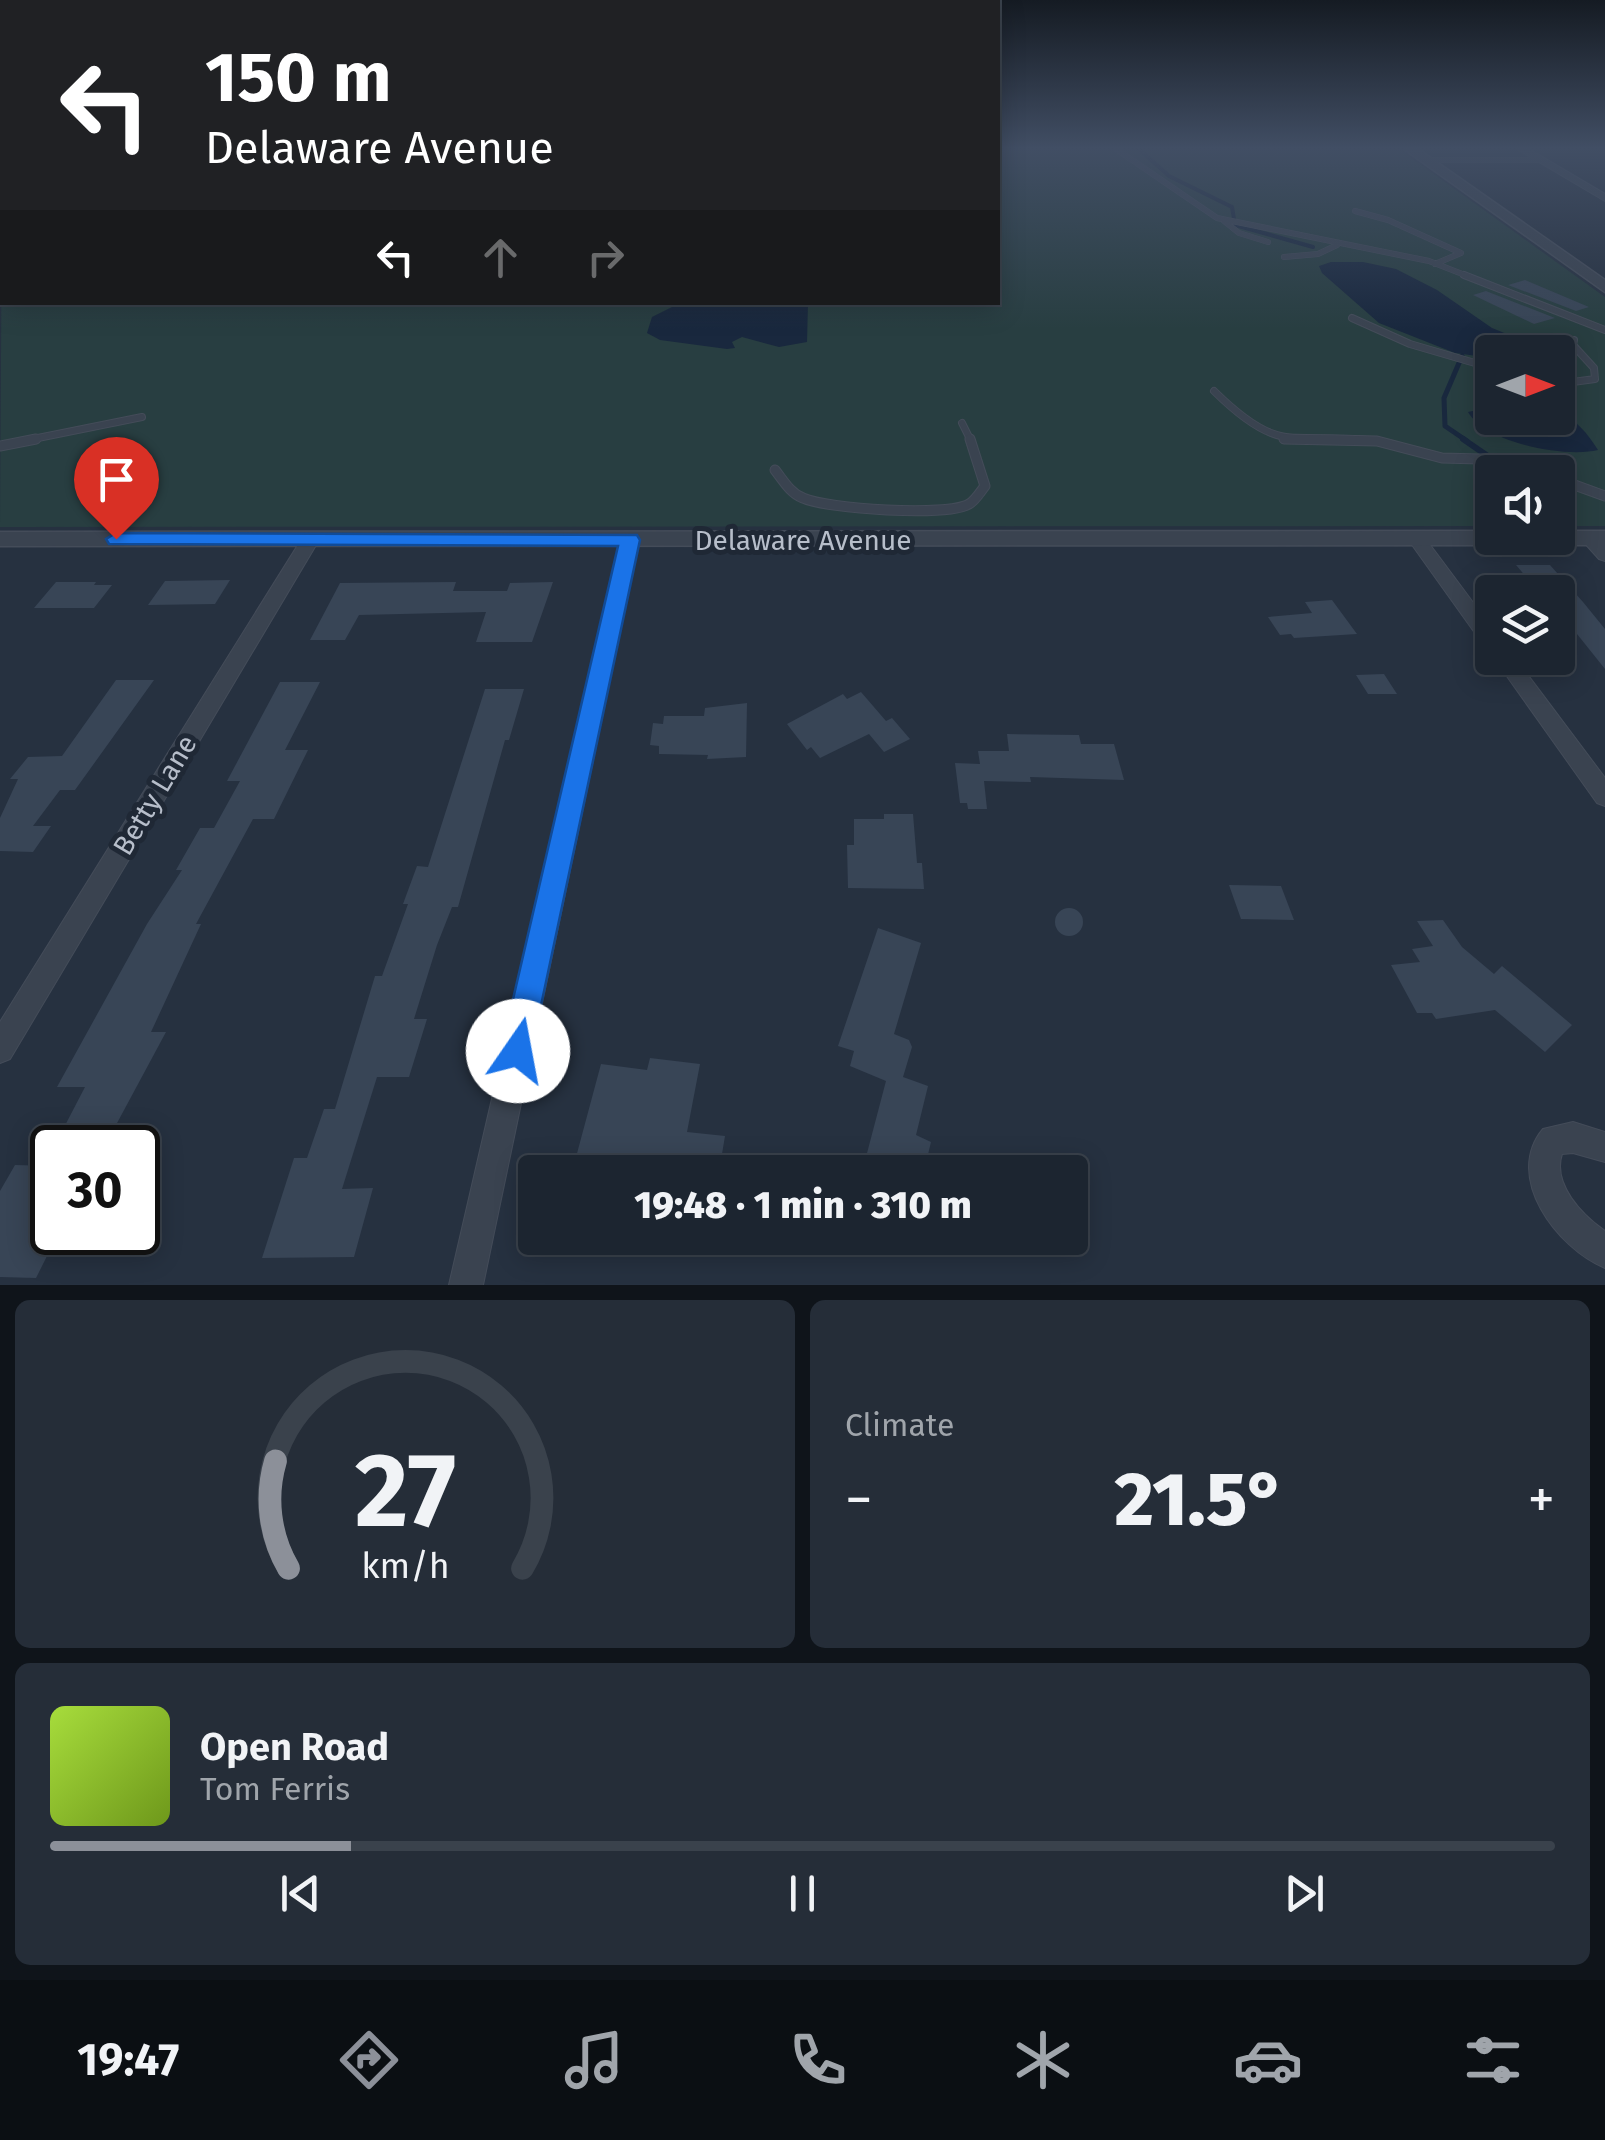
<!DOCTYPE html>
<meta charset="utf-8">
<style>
:root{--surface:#1c2530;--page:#252d38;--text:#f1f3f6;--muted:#a0a5ab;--line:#3a424c;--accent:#8c9099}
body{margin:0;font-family:"Fira Sans",sans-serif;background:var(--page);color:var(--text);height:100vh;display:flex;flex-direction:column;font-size:38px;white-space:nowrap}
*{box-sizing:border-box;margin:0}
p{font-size:32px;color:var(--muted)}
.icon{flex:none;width:55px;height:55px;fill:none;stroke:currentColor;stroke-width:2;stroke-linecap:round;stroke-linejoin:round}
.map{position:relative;height:1285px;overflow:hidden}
.details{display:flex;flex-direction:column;gap:15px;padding:15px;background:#0f141a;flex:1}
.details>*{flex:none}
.top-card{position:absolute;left:0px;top:0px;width:1000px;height:305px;box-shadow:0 5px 25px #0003,0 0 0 2px var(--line);background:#202124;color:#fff;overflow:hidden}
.needle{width:65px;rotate:90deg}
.tools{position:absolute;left:1475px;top:335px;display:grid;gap:20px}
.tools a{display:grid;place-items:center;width:100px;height:100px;border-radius:10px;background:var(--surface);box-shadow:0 5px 25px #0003,0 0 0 2px var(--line);font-size:50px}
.speed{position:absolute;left:30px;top:1125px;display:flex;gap:20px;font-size:50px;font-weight:700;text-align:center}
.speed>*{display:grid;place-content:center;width:130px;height:130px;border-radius:50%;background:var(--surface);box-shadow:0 5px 25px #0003,0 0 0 2px var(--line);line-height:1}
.speed .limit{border:5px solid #111;border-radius:15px;background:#fff;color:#111}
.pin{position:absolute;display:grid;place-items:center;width:85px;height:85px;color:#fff;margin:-102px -42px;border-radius:50% 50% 50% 0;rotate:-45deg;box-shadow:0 0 10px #0007}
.pin .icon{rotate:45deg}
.me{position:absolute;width:110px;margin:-55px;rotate:12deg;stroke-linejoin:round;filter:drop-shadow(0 0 8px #0008)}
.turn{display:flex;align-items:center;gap:35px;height:210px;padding:0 40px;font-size:45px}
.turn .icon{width:130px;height:130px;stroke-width:2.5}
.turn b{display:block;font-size:70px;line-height:85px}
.lanes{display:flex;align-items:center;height:95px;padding:0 40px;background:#0003;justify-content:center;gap:50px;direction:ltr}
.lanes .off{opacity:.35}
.big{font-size:75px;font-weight:800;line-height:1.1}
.details .card{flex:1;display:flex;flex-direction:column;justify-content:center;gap:15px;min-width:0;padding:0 35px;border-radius:15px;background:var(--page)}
.details .dial{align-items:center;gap:0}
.dial svg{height:260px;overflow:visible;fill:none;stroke:var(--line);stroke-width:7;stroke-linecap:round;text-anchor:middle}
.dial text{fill:var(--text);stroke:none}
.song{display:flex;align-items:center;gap:30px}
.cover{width:120px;height:120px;border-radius:15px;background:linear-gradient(135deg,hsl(80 70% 55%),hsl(80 70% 35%))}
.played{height:10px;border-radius:5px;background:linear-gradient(90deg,var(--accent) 20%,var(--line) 20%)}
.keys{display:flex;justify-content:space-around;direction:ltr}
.heat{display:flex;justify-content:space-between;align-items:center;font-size:55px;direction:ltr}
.details .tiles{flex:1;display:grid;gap:15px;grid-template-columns:1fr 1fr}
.card:last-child{grid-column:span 2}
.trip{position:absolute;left:518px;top:1155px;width:570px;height:100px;border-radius:10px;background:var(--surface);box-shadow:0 5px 25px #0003,0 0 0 2px var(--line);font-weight:800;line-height:100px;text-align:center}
.menu{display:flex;height:160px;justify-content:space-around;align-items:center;background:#0b0f13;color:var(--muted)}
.menu .icon{width:70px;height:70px}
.menu .selected{color:var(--accent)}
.menu b{font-size:45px;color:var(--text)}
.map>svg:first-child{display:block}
</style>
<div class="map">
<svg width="1605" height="1285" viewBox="0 0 1605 1285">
<rect width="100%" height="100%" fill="#263140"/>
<path fill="#283e41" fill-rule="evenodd" d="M998,149H1399L1605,297V526H1558V472H1492V526L0,527L2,184V302H998ZM1492,352H1558V418H1492Z"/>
<path fill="#19283e" d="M1331,262H1363L1396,269L1437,290L1492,328L1551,352H1492V358L1455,353L1379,323L1322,273L1319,266Z
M680,303H808L807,342L779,347L742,337L732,342L735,348L727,349L660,340L647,333L652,317Z
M1492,407V418H1558V412C1577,420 1587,433 1598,450C1565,458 1486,443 1468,412Z"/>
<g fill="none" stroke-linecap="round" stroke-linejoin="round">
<path stroke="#19283e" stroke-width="4" d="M1139,149L1169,176L1232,207L1235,225L1313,247"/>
<path stroke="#19283e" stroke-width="5" d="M1462,356L1444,398L1445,426L1467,441"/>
<path stroke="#19283e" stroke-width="6" d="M1463,439L1511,472
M1558,508L1568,517"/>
</g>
<path fill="#384556" d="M1525,280L1589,307L1576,311L1508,285Z
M1486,291L1555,318L1534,324L1473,295Z
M1516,565H1550L1583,602L1605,629V669L1565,619L1558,618V592H1539Z
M230,580L215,604L148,605L165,581Z
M56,582H96L94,585H112L94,608H34Z
M456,582L453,591H507L510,583L553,582L532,642H476L486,612L359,615L345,640H310L340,583Z
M1332,600L1357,634L1294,638L1291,634L1280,635L1268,617L1312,613L1305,602Z
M1384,674L1397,694H1368L1356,675Z
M116,680H154L75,790H60L33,826H51L33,852L0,851V818L18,779H10L28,757L62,756Z
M280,682H320L285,750H308L274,819H253L196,924H201L151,1032H166L109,1138L59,1137L85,1087H57L147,924L182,870H176L200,828H214L240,781H227Z
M485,689H524L509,740H505L458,907H452L437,945L414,1019H427L409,1077H377L342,1189L373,1188L354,1257L262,1258L294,1158H307L324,1109H335L375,976H382L408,904H403L417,866L428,867Z
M861,692L886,721L892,718L910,739L884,752L869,734L820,758L811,747L807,750L787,724L843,694L847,699Z
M747,703L746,757L707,759L708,755L659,754V746L650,745L653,723L663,724L664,716H704L705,708Z
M1007,734L1079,735L1081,744H1114L1124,780L1030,777L1031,782L984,781L987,809H968L967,803H960L955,763L980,764L978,751H1009Z
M884,814H913L917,863H922L924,889L848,888L847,845H854V819H884Z
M1229,885L1281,886L1294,920L1241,919Z
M1055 922a14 14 0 1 1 28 0a14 14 0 1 1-28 0Z
M1443,920L1462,947L1494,974L1502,966L1572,1025L1545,1052L1495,1010L1436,1019L1432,1013H1417L1391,965L1420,962L1412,949L1433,946L1417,921Z
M878,928L921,943L894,1034L909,1040L912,1047L903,1077L928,1086L916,1135L931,1142L924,1171L905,1165L903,1172L866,1157L886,1081L850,1066L854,1051L838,1046Z
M650,1058L700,1064L687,1132L725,1136L719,1172H572L601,1064L647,1070Z
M15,1165L52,1166V1203L40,1227H52V1232H59L36,1278L0,1277V1191Z"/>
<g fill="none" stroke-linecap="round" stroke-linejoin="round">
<defs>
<path id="service-far2" d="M1116,149L1217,218L1429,261L1470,277
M1425,160H1540
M1355,211L1388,220L1461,253L1435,264
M1224,221L1239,233L1268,242
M1284,257L1318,254L1337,245"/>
<path id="service-far1" d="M1464,275L1605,330
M1352,318L1410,344L1492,368
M1558,384L1595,379L1594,368L1573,345L1574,340
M1214,391C1283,459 1294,431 1378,441
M962,423L971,441
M23,441L142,417"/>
<path id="service" d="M1284,439L1377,441L1442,458L1518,460L1547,472
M0,446L36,439
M775,470C783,480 790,493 803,498C827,509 947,517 969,504C975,501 981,491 985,486L970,439
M1558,479L1605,496"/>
<path id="minor" d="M1517,149H1529L1605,194V201Z
M1416,532L1422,534L1492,628V649L1485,647L1410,542L1407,538L1410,534Z
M1589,532L1605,544V561L1599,559L1580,538Z
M310,534L319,540L10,1059L0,1063V1022L301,540Z
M630,534L639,540L483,1285H449L621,540Z
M1494,658H1515L1605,778V806L1597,803Z
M1573,1122L1605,1132V1162L1573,1153L1562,1154C1552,1184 1582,1215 1605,1231V1268C1557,1248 1503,1177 1543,1129Z"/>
<path id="tertiary" d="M1404,149H1418L1605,280V292Z
M2,177V185L0,186V178Z
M1492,531V538H1558V531H1605V545L0,546V532Z"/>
</defs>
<use href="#service-far2" stroke="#444c59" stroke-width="6"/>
<use href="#service-far1" stroke="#444c59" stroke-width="8"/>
<use href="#service" stroke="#444c59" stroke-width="11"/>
<use href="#minor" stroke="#444c59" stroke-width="2"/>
<use href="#tertiary" stroke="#444c59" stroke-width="3"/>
<use href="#service-far2" stroke="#3a4350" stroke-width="5"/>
<use href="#service-far1" stroke="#3a4350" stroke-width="6"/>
<use href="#service" stroke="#3a4350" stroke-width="9"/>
<use href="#minor" fill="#3a4350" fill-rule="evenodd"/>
<use href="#tertiary" fill="#3a4350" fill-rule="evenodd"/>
</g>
<linearGradient id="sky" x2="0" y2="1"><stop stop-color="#151b23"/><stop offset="0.45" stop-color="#414e64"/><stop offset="1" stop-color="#414e64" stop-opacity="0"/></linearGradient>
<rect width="1605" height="329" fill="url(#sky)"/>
<path fill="#1a73e8" stroke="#114b97" stroke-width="2.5" d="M116,533L637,535L640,540L529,1062L518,1067L506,1062L501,1051L618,546L109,544L106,539Z"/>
<g text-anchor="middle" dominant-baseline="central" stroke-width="10" stroke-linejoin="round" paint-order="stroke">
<g font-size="28" fill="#b7beca" stroke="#1f2835">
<text x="803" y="540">Delaware Avenue</text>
<text transform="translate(155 795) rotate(-59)">Betty Lane</text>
</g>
</g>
</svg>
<div class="tools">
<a><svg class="needle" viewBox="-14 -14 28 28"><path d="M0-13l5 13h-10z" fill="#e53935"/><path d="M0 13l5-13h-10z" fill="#a0a5ab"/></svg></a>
<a><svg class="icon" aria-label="sound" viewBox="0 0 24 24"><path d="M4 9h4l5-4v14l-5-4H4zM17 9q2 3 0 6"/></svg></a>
<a><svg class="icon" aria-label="layers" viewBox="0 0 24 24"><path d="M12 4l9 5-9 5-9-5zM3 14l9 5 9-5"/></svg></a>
</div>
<div class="speed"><div class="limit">30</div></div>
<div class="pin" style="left:116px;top:539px;background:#d93025"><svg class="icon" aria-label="arrive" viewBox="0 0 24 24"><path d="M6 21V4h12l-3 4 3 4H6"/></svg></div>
<svg class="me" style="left:518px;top:1051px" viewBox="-20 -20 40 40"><circle r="19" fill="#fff"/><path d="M0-13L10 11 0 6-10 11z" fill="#1a73e8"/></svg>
<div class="trip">19:48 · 1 min · 310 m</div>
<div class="top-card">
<div class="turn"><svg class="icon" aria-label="left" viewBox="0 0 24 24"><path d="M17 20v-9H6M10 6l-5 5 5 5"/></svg><div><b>150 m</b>Delaware Avenue</div></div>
<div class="lanes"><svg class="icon" aria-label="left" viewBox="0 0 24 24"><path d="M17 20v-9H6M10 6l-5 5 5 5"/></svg><svg class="icon off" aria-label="ahead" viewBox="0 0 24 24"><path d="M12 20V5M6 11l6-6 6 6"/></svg><svg class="icon off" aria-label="right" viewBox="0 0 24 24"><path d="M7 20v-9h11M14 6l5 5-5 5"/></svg></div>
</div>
</div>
<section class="details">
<div class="tiles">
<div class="card dial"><svg viewBox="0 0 100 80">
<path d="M14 69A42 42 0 1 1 86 69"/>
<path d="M14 69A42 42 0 0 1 10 36" stroke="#8c9099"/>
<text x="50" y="56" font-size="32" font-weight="700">27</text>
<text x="50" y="72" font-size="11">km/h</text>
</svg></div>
<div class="card"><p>Climate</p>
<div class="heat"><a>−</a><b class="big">21.5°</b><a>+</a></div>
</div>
<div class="card">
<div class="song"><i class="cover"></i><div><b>Open Road</b><p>Tom Ferris</p></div></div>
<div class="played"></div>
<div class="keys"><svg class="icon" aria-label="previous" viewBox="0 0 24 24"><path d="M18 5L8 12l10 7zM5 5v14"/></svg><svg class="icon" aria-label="pause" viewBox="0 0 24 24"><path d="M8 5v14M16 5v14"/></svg><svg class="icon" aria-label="next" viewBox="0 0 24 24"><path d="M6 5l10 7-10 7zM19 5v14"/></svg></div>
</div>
</div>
</section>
<nav class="menu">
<b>19:47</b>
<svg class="icon selected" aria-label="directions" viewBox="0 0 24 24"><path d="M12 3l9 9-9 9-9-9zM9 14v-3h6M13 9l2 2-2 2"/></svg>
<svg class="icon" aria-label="music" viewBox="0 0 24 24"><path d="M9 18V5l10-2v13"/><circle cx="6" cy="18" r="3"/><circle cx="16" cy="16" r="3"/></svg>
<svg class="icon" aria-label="phone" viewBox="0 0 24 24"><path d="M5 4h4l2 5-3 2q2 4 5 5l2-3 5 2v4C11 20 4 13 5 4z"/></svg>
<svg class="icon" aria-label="climate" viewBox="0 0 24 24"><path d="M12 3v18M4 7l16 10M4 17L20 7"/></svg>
<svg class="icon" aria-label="car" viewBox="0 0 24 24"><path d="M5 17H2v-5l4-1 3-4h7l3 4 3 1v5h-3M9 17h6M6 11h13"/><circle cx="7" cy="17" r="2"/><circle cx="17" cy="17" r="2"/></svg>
<svg class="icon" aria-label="filters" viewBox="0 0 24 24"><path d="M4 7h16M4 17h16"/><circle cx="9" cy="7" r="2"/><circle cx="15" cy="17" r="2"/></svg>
</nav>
